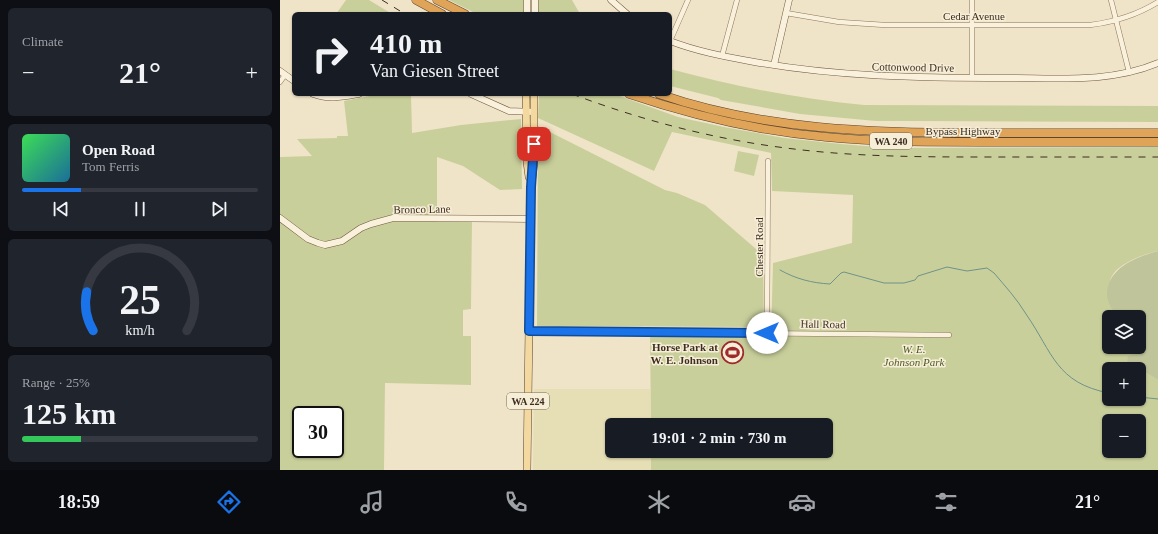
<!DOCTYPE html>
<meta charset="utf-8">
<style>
:root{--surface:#171b24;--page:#20242c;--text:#f1f3f6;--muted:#9ea1a6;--line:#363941;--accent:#1a73e8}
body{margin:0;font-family:"Times New Roman",serif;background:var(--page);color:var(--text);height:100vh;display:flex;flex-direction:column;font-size:15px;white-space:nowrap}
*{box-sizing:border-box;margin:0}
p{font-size:13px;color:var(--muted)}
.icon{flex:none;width:22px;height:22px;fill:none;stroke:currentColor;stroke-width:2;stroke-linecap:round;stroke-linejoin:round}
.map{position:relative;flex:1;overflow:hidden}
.side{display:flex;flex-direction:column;gap:8px;padding:8px;background:#0d0f14;width:280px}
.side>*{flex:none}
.top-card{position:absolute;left:12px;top:12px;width:380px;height:84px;border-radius:6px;box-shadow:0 1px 3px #0004;background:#171b24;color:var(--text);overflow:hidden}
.buttons{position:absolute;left:822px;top:310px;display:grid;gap:8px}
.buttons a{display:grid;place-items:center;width:44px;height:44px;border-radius:6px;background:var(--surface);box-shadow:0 1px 3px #0004;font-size:20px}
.speed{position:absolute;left:12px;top:406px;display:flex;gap:8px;font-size:20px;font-weight:700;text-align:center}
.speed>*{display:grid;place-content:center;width:52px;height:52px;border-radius:50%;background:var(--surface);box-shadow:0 1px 3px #0004;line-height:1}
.speed .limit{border:2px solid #111;border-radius:6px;background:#fff;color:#111}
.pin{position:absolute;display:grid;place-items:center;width:34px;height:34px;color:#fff;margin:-17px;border-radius:8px;box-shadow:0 2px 6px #0006}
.me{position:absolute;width:44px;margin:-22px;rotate:270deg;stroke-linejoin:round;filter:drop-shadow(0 0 3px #0008)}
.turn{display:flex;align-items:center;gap:14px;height:84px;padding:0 12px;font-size:18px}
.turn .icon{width:52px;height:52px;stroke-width:2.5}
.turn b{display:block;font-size:28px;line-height:34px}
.big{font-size:30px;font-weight:700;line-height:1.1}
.side .tile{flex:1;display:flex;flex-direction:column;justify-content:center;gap:6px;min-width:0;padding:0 14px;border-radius:6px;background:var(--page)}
.side .dial{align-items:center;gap:0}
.dial svg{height:104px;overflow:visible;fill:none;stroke:var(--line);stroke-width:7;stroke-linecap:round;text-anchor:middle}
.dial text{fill:var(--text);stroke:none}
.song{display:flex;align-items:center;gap:12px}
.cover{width:48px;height:48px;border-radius:6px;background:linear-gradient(135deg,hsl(130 70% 55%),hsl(200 70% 35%))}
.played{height:4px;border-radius:2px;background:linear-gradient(90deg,var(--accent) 25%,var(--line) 25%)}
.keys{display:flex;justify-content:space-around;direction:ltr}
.heat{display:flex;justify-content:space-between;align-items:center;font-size:22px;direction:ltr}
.charge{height:6px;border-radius:3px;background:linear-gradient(90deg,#34c759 25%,var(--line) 0)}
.trip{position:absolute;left:325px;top:418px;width:228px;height:40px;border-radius:6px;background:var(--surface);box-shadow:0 1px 3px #0004;font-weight:700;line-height:40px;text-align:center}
.menu{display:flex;height:64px;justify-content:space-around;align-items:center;background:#090b0e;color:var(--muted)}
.menu .icon{width:28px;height:28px}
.menu .on{color:var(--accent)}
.menu b{font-size:18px;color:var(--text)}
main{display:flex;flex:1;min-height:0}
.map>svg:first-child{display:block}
</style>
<main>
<section class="side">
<div class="tile"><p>Climate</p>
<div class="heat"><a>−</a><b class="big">21°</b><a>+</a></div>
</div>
<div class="tile">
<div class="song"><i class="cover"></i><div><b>Open Road</b><p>Tom Ferris</p></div></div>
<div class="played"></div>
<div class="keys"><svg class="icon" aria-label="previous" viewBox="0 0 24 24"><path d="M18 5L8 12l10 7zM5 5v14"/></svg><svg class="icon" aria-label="pause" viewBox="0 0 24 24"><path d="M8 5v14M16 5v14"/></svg><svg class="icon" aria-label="next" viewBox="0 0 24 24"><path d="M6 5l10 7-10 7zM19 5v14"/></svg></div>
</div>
<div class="tile dial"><svg viewBox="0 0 100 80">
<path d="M14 69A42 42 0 1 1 86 69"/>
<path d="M14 69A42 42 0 0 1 9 39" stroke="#1a73e8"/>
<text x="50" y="56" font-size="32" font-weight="700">25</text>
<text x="50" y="72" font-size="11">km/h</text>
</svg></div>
<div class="tile"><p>Range · 25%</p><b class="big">125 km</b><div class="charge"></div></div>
</section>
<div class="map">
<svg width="878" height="470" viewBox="0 0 878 470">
<rect width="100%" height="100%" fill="#f0e4c8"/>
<path fill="#e6deb5" d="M254,389H370L371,425H332V451H371V470H253Z"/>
<path fill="#c9cf9b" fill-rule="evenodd" d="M66,0H89L112,14H56Z
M169,0H245L244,14H197Z
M257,0H292L300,14H258Z
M390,69C454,86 518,99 584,105L878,106V122L634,121H596L520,114L441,100L438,98L390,86Z
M100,94H131L132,133L181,125L241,119L242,189L220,190L183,166L157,157V222H192L191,309L183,310V336H191V385L105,383L104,470H0V157L32,156L17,139L57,138V136H68L64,101ZM21,415H55V449H21Z
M259,94H334L398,117L444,127L504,138L561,144L610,148L878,147V251C864,254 832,265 830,282C829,291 832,303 833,313L838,317H829V347H856L855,354L847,363L851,369H829V399H859V373H866L878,380V470H371V451H546V425H371L370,335L491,337L493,263L572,243L573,195L492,191L491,153L392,132L374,171L258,118ZM829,421H859V451H829Z
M258,126L385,190L397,193L425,205L483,255L484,327L257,326Z
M458,151L479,155L474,176L454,171Z"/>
<path fill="#bfc49a" d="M878,251V380L866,373H859V369H851L847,363L848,356L855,354L856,347H859V317H838C832,311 828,303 827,295C827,268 856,257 878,251Z"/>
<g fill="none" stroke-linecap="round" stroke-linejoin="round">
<path stroke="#6f938a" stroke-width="1" d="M500,270C516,279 532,283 550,284L561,273L564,272L604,283H624L635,280L638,276L667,267L687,271L707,268L714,273C725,286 737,299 746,314C773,353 776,383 829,393
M859,397L878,399"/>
<defs>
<path id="street" d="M831,0L849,72
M506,13L559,22L605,25H810C834,22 857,15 878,2
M390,41L408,0
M442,56L457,0
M692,78V0
M0,82L5,75
M249,331L669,335
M487,333L488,161"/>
<path id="secondary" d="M255,0V14
M331,0L347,14
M247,14V0
M390,41C416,51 442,56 469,61C555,77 641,78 728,78C778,78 831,83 878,63
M494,65L509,0
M0,71L14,81
M33,94C49,100 62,97 79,94
M191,94L229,111L254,112
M0,218L28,239L38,243L45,245L62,241L81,228L91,224L113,218L250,219"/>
<path id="primary" d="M246,94L247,162L249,177
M247,470L251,187L254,162V94"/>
<path id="highway" d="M136,0L162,14
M157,0L185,14
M349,94C414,116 478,131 546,137C597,142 649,142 700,142C759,142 819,142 878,142
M379,94C483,130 593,133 702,133C761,133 819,133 878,133"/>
</defs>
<use href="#street" stroke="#8d765c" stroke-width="5.5"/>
<use href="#secondary" stroke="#6f573f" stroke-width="7"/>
<use href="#primary" stroke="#5b4430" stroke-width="8"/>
<use href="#highway" stroke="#5b4430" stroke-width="9"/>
<use href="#street" stroke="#faf1dc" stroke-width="4.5"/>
<use href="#secondary" stroke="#faf1dc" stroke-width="6"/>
<use href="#primary" stroke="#f3d9a0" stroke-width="7"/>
<use href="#highway" stroke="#e0a458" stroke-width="8"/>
<path stroke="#3d2e20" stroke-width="1" stroke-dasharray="7 7" stroke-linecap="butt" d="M102,0L125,14
M292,94C361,120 433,139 506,148C574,157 643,157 712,157C767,157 823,157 878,157"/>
</g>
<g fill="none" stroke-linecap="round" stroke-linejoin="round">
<defs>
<path id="route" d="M254,144L251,187L249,331L487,333"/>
</defs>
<use href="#route" stroke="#114b97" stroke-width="10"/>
<use href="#route" stroke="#1a73e8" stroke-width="7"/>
</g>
<defs>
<symbol id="stadium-ring" viewBox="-11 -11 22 22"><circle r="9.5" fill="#f7eed8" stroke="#9e2a2b" stroke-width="1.5"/><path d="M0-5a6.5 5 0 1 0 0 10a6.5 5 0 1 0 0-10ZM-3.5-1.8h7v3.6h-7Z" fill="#9e2a2b"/></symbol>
</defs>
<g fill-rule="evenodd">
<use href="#stadium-ring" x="440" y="340" width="25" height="25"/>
</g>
<g text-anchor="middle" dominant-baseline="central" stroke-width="3" stroke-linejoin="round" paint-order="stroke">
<g fill="#f7eed8" stroke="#756857" stroke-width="1">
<rect x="590" y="133" width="42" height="16" rx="3"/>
<rect x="227" y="393" width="42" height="16" rx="3"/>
</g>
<g font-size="10" font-weight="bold" fill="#3d2e20">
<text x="611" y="141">WA 240</text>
<text x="248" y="401">WA 224</text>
</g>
<g font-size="11" fill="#3d2e20" stroke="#f7eed8">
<text x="694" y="16">Cedar Avenue</text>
<text transform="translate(633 67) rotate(1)">Cottonwood Drive</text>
<text x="683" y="131">Bypass Highway</text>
<text transform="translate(142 209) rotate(-1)">Bronco Lane</text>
<text transform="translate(479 247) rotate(-90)">Chester Road</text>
<text transform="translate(543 324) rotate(1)">Hall Road</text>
</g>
<g font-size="11" font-weight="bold" fill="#3d2e20" stroke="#f7eed8" text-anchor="end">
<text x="438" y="347">Horse Park at<tspan x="438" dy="13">W. E. Johnson</tspan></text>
</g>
<g font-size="11" font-style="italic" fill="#4d5a26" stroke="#f7eed8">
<text x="634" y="349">W. E.<tspan x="634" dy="13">Johnson Park</tspan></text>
</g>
</g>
</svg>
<div class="buttons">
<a><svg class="icon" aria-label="layers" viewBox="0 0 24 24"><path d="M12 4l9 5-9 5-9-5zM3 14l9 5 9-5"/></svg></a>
<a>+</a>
<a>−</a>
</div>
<div class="speed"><div class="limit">30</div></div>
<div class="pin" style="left:254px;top:144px;background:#d93025"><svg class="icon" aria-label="arrive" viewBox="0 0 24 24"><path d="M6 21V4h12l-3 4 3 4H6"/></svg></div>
<svg class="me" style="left:487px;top:333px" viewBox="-20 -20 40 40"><circle r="19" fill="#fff"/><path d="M0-13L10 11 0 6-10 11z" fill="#1a73e8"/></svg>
<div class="trip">19:01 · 2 min · 730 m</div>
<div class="top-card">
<div class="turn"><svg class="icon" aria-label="right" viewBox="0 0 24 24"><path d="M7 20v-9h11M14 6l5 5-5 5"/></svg><div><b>410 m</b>Van Giesen Street</div></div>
</div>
</div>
</main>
<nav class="menu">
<b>18:59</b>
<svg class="icon on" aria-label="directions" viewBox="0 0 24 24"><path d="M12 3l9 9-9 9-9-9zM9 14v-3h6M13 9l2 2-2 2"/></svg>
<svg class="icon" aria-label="music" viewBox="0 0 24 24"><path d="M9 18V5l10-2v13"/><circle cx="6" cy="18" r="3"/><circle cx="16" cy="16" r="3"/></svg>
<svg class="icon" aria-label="phone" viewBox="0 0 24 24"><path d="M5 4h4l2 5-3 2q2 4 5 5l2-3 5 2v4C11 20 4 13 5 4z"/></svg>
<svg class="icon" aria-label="climate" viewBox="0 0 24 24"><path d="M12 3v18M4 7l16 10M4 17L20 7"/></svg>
<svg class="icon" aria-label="car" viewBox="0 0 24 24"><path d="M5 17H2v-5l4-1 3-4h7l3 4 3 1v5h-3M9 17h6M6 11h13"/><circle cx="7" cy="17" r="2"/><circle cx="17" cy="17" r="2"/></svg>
<svg class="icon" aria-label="filters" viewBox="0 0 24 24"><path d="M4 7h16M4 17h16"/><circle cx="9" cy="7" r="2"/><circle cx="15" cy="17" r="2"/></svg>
<b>21°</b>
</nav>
